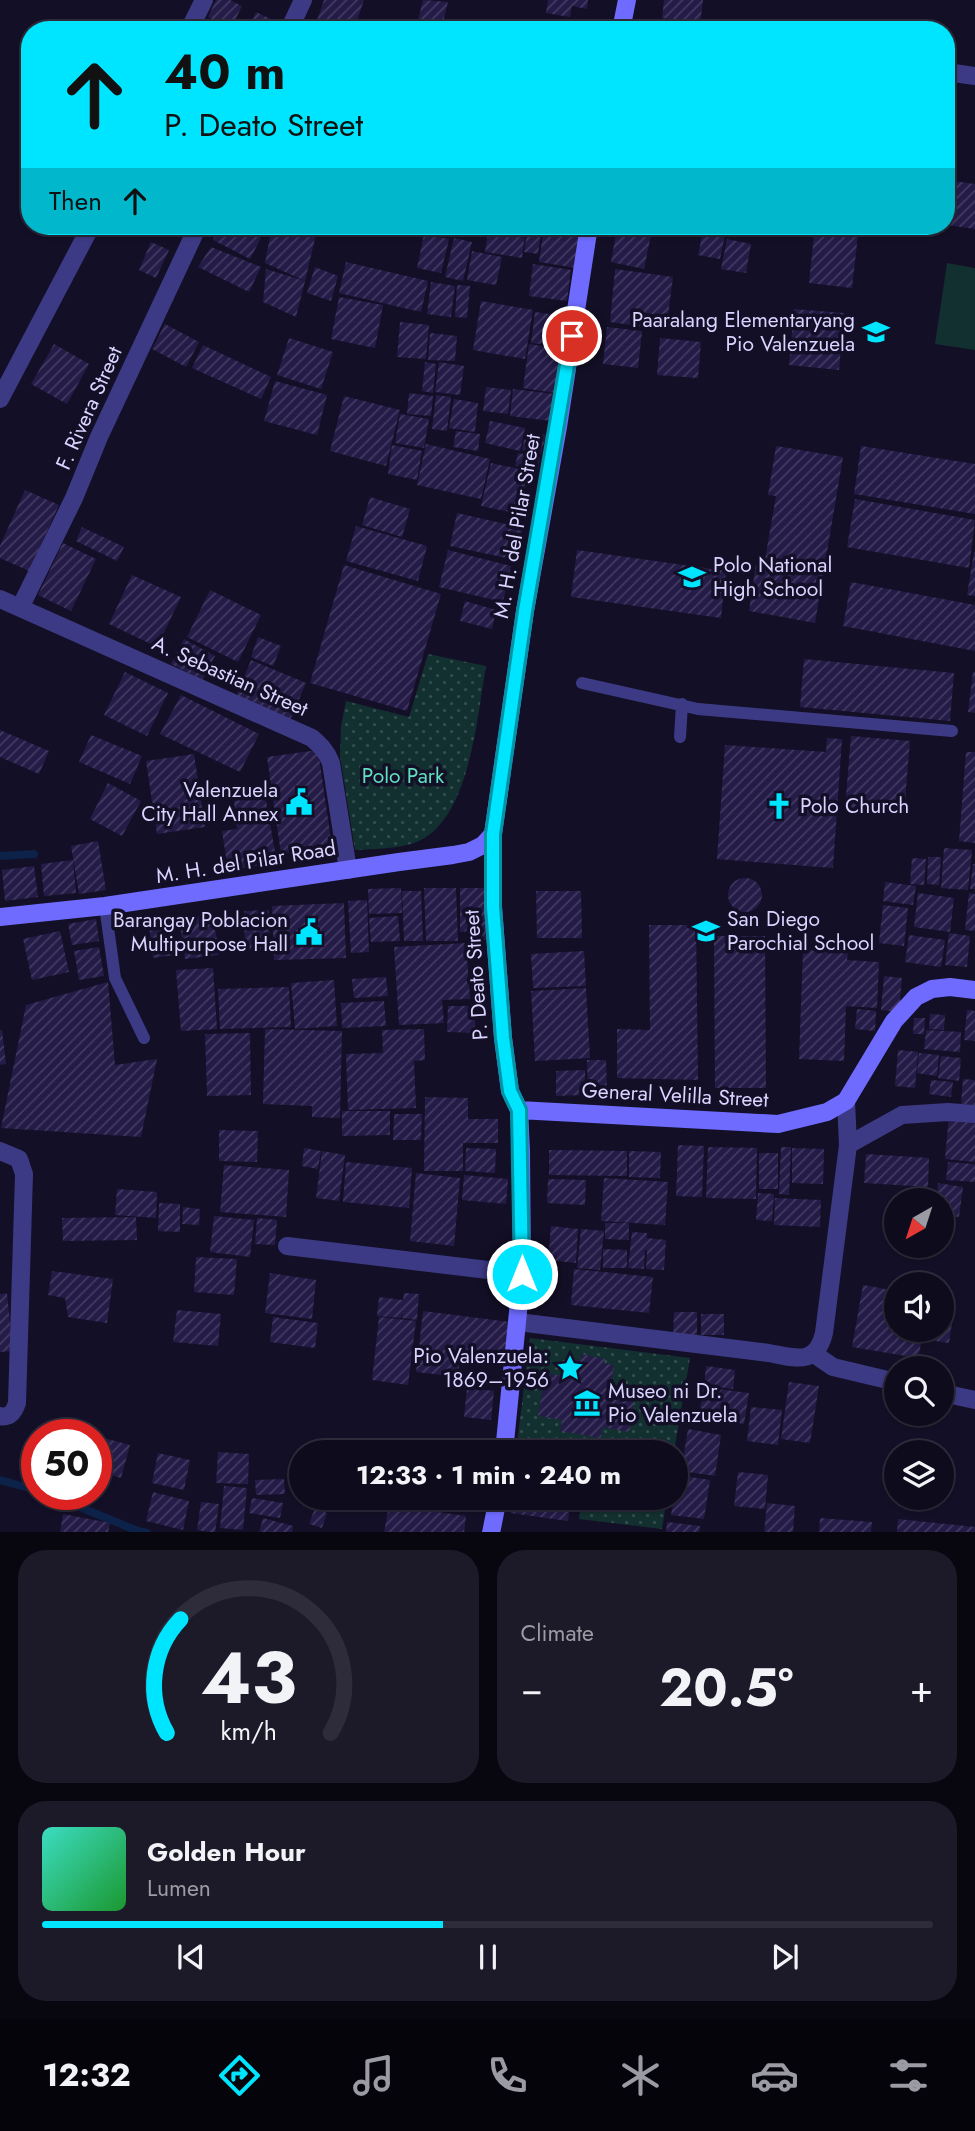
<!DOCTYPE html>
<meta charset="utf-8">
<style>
:root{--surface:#0e0b1c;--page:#1c1929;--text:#f1f3f6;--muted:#9b9ba3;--line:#2e2b3b;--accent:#00e5ff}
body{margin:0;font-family:Jost,sans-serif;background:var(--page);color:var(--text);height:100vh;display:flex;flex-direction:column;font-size:26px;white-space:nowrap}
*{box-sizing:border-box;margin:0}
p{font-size:23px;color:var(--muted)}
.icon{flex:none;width:38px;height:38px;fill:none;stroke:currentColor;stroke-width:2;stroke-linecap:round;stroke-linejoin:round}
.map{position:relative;height:1532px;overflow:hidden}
.side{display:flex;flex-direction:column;gap:18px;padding:18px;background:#08060f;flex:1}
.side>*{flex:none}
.banner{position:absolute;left:21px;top:21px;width:934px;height:214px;border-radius:28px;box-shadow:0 2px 5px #0004,0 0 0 2px var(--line);background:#00e5ff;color:#111;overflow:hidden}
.needle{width:46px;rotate:219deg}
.controls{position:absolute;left:884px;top:1188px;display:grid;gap:14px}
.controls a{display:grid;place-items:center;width:70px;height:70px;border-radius:50%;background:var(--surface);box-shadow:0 2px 5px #0004,0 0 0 2px var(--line);font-size:35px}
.speed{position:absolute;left:21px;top:1419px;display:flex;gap:14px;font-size:35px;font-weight:700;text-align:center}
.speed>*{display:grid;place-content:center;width:91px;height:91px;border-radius:50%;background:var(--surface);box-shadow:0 2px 5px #0004,0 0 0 2px var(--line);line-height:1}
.speed .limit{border:10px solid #d22;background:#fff;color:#111}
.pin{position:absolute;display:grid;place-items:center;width:60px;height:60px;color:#fff;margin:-30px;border:4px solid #fff;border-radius:50%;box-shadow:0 2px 7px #0007}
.me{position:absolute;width:77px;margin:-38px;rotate:0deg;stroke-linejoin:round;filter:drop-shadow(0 0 5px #0008)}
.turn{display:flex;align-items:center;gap:24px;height:147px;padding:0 28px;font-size:32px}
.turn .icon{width:91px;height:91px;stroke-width:2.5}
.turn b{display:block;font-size:49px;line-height:60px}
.then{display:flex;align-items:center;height:66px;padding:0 28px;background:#0003;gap:14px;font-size:26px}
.big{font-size:52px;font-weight:700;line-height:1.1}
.side .tile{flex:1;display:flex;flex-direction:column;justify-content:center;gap:10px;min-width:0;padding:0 24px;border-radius:28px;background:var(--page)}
.side .dial{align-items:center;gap:0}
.dial svg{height:182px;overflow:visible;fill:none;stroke:var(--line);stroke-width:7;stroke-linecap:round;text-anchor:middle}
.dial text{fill:var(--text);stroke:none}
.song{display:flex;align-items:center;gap:21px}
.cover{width:84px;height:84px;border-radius:10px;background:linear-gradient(135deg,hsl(170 70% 55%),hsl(130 70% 35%))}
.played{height:7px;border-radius:4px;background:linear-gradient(90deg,var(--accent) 45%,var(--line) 45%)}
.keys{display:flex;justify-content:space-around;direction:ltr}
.heat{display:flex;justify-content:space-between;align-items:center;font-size:38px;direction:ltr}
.side .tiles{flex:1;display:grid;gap:18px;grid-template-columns:1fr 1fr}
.tile:last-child{grid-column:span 2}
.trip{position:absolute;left:289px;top:1440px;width:399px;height:70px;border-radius:35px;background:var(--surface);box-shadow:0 2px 5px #0004,0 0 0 2px var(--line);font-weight:700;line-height:70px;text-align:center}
.tab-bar{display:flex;height:112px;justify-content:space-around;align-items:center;background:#06040b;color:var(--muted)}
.tab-bar .icon{width:49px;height:49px}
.tab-bar .selected{color:var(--accent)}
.tab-bar b{font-size:32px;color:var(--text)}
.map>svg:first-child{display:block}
</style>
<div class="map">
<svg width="975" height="1533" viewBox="0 0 975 1533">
<defs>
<pattern id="park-dots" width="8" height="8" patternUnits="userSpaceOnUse" patternTransform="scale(1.75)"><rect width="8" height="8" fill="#12302f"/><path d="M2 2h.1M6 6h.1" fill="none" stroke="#344d4e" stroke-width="1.8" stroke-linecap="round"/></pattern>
<pattern id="building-hatch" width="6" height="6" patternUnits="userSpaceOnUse" patternTransform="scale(1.75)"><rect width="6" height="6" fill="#241b47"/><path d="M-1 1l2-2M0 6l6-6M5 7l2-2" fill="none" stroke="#433b63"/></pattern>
</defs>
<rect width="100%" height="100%" fill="#130f26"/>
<path fill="url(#park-dots)" d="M428,654L486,666C477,716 470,824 414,843C396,849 373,849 355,850L340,756L341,726L346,701L409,717Z
M530,1338L690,1358L674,1452H516Z
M582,1498H667L662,1529L579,1519Z"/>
<path fill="#12302f" d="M947,263L975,268V350L935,344Z"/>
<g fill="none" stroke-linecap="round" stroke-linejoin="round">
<path stroke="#0c2248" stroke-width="8" d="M0,856L34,854
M0,1480L37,1490
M48,1494L138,1531L147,1533"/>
</g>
<path fill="url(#building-hatch)" d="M216,0H230L242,6L231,29L208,17Z
M324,0H364L354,30L314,29Z
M423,0L448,2L441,30L416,28Z
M548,0H588L587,9L572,6L570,17L546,13Z
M664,0H703L700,24L662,18Z
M256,12L284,25L282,30H248Z
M947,180L975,184V229L947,225Z
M220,226H238L261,238L250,259L213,240Z
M272,226H318L305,281L265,263Z
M489,226H526L522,258L485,252Z
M528,226H542L538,254L524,252Z
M544,226L582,231L576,268L539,262Z
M815,226H859L852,288L809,283Z
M617,228L651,235L644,269L611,262Z
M703,231L725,235L720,259L698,255Z
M424,234L449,239L441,273L417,268Z
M454,238L472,242L463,281L445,277Z
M727,239L751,244L746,273L721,269Z
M151,242L169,250L156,278L139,270Z
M211,247L261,267L249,292L198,267Z
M472,251L502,257L496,285L467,280Z
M346,262L428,281L421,312L339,293Z
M533,264L571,270L567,301L529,296Z
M315,267L338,276L331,301L307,293Z
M266,269L305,281L296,317L263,302Z
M615,269L673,277L668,316L645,313L644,327L610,322Z
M431,282L455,286L451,317L427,314Z
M457,285L470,286L467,318L455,317Z
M339,297L383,305L375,348L331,339Z
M481,301L533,310L525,359L473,350Z
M794,309L844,313L839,370L789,365Z
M535,312L565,316L561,346L531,343Z
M400,322L429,325L426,359L397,357Z
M165,324L199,342L186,367L152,349Z
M607,327L642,331L638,368L603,364Z
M430,333L457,336L455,361L428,360Z
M289,338L333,352L321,389L277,375Z
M660,338L701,342L698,378L657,375Z
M54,344L89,364L67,404L31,384Z
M529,344L561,349L555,393L523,388Z
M203,345L271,377L261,399L192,368Z
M425,362L436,364L433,393L422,391Z
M439,362L464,366L460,395L435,392Z
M275,381L327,395L317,435L264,421Z
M486,387L511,390L508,414L483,411Z
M513,389L554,394L551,421L510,416Z
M409,393L433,396L431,416L407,414Z
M436,395L451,397L447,431L432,429Z
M344,396L400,410L386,466L330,451Z
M454,399L478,403L475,432L449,428Z
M400,414L429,419L424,448L395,443Z
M490,421L525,428L520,451L485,443Z
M456,431L480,434L478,451L453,447Z
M526,431L546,435L541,454L522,450Z
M426,444L490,459L481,499L417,485Z
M392,445L422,451L417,480L388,474Z
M776,446L843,457L815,623L749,611L756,564L764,565L776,496L768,495Z
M861,446L975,464V514L854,494Z
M518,453L540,457L538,470L515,466Z
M491,463L529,471L519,514L481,506Z
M25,490L59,505L29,571L0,558V546Z
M370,497L410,509L402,537L362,525Z
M855,499L975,520L969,568L847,547Z
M457,513L523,528L516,560L450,546Z
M356,526L427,546L418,581L346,561Z
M82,527L124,547L117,561L76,541Z
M63,543L96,559L71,611L38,595Z
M448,550L511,566L503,602L439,587Z
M577,550L726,571L721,618L571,597Z
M974,552H975V596L967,595Z
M344,565L441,594L407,711L310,683Z
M132,575L181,597L157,647L109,624Z
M851,582L975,605V651L843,626Z
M210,590L261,615L238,662L187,637Z
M465,601L496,610L492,629L460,621Z
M258,637L281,646L273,666L251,657Z
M184,639L215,656L202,680L171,664Z
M804,659L954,673L950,721L800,707Z
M251,660L306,683L290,720L236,697Z
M125,672L168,693L147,736L104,715Z
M973,672H975V713L968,712Z
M181,695L259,734L240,772L160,734Z
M0,730L49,751L39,774L0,757Z
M91,735L142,756L130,784L79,762Z
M851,736L910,741L904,813L845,808Z
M827,738L842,739L833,868L717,859L725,745L826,752Z
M318,750L332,847L281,854L267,757Z
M966,752H975V843L959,841Z
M194,754L205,827L157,834L146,761Z
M108,783L141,801L122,836L90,819Z
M263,784L277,863L228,870L222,831L237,829L234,802L243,789Z
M98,841L106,890L79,894L71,846Z
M944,848L972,850L968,890L941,888Z
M928,857H941L939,885L927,884Z
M912,858L926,859L924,885L910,884Z
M73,860L76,893L44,896L41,864Z
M973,864H975V889H970Z
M34,866L38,897L5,901L2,870Z
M728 895a17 17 0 1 1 34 0a17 17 0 1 1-34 0Z
M885,882L916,886L913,905L883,901Z
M401,888L402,913L369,914L368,889Z
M424,888H456L458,941H426Z
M460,888H485L486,940H469V931L460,932Z
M402,891H421L423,941H404Z
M536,891H581L582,938H537Z
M918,893L954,898L950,932L914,927Z
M969,893L975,894V931L965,930Z
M367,900L369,952L351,953L348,901Z
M344,903L346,958L274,960L272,906Z
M883,905L908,908L904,946L879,943Z
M269,910L270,949L245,950L244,911Z
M213,914L219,955L185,959L179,919Z
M169,915L175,955L153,958L148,918Z
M398,916L400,941L371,942L369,918Z
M96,919L99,941L72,945L68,924Z
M649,925H696L698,1080L617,1078V1029L650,1030Z
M60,931L69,972L32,980L23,939Z
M949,933L970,936L967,967L945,965Z
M909,935L945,940L941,967L905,962Z
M714,936H765L766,1088H715Z
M466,943L470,999L442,1000L444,1023L399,1025L394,947Z
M99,947L104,976L79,980L74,951Z
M803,950L848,952L847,960L879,962L877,1008L846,1006L844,1061L799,1059Z
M584,951L586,986L533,988L531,954Z
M213,968L217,1029L181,1031L176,970Z
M884,976L902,978L899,1012L881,1010Z
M386,977L388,996L354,998L352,979Z
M334,980L337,1026L295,1029L291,983Z
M108,982L115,1065L157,1059L141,1137L1,1128L26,1005Z
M289,987L291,1027L220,1029L218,989Z
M586,988L590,1058L535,1061L531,991Z
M384,1001L386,1026L342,1028L341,1003Z
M448,1006H475V1033L447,1032Z
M857,1009L876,1011L875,1031L855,1029Z
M967,1010L975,1011V1041L964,1040Z
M930,1014L945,1015L944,1030L929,1029Z
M914,1018H925L924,1034H913Z
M265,1029L342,1031L340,1118L312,1117V1106L263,1104Z
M424,1029L425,1060L414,1061L416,1108L348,1110L346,1054L383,1053L382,1030Z
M0,1030H2L6,1064L0,1065Z
M926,1030L961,1032L960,1052L924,1049Z
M250,1033L251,1095L207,1096L205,1034Z
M898,1050L918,1052L915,1088L895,1086Z
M919,1053L939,1055L937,1076L917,1073Z
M941,1056L961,1058L959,1081L938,1078Z
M587,1060H606L607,1095L588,1096Z
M585,1070V1095L556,1096V1071Z
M963,1079L975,1080V1105L961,1104Z
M931,1080L953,1082L951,1097L929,1094Z
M425,1097L468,1098V1119H498V1143H463V1171H424Z
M342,1111H390V1135L342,1136Z
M394,1114H422L421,1140H393Z
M949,1115L975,1118V1162L945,1159Z
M219,1130L258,1131L257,1162L219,1161Z
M678,1145L704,1146L702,1197L676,1196Z
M708,1147L757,1148L756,1199L706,1198Z
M781,1147H791L789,1195L779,1194Z
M304,1148L321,1151L318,1169L302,1166Z
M466,1148L496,1149L495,1173L465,1171Z
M792,1148L824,1149L823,1184L792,1183Z
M549,1150L627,1151V1176L549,1175Z
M322,1151L345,1155L339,1201L316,1198Z
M629,1151L661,1152L660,1178L629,1177Z
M759,1153H778V1189H759Z
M866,1154L929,1158L928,1187L864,1183Z
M346,1162L412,1168L409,1208L343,1202Z
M948,1162L975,1164V1182L946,1180Z
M224,1165L289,1170L286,1217L220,1212Z
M416,1173L460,1178L454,1246L410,1241Z
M464,1175L508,1179L506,1204L462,1200Z
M604,1178L668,1182L665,1225L601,1221Z
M548,1179L586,1180L585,1205L547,1203Z
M938,1183L963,1187L959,1217L942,1215V1200H936Z
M117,1189L157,1192L156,1218L115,1215Z
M758,1193L774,1194L772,1221L756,1220Z
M775,1198L821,1200L820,1227L774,1225Z
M159,1203L180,1204V1232L158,1231Z
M183,1207L200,1209L199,1225L182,1224Z
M214,1216L254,1220L250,1257L210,1252Z
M136,1217L137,1240L63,1241L62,1218Z
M257,1218L277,1220L275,1245L255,1244Z
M605,1223H629V1240L605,1239Z
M551,1226L578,1229L576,1263L548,1260Z
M581,1229L604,1231L600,1270L577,1268Z
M632,1232L647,1233V1238L666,1240L664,1270L646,1269L647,1250H645L644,1269L628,1268Z
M603,1249L627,1250V1268H603Z
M196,1257L237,1259L234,1295L194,1292Z
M574,1269L653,1277L649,1313L571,1305Z
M52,1271L113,1279L107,1323L68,1317L65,1298L48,1295Z
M270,1273L316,1280L312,1319L265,1313Z
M863,1285L896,1291V1330H942V1298L947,1299L945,1315L953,1316L949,1343L922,1339L918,1358L852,1347Z
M7,1293L13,1351L0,1352V1294Z
M404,1293L419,1294L417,1320L402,1318V1310L401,1318L377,1316L379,1297L403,1300Z
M177,1310L221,1314L218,1346L173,1342Z
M423,1311L511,1322L506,1362L460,1357L458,1377L416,1372Z
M674,1312H697V1335H673Z
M701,1314H724V1335H701Z
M273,1317L318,1323L315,1348L270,1342Z
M379,1317L416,1321L408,1385L372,1380Z
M581,1354L605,1359L604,1364L614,1365L611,1386L636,1389L629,1432L602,1427L601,1438L560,1431L562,1420L538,1416L545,1373L569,1377L572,1359L581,1360Z
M706,1366L735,1370L733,1389L704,1385Z
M789,1382L819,1386L810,1443L781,1439Z
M703,1387L749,1393L744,1424L699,1418Z
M467,1388L494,1391L491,1420L464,1417Z
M751,1407L782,1410L778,1445L747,1441Z
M688,1429L721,1435L715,1476L681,1471Z
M100,1437L130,1445L121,1478L96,1471V1449Z
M218,1452L249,1454L248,1484L216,1483Z
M158,1453L190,1460L184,1490L152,1483Z
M738,1472L768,1475L765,1509L734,1506Z
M677,1475L710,1480L704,1519L671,1515L674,1498H676Z
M284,1479L285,1494L256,1495L255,1480Z
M224,1486L247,1488L243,1530L220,1528Z
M153,1492L189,1501L183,1530L146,1521Z
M252,1498L283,1503L280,1518L249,1513Z
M427,1498H464L462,1506Z
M512,1498H571L568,1521L510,1513Z
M603,1498H627V1503L619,1508L610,1507Z
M201,1502L219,1504L215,1533L197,1530Z
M767,1503L795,1506L793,1533H764Z
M389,1505L466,1516L464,1533H384Z
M315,1508L327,1513L322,1528L309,1524Z
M63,1514L110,1523L108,1533H60Z
M263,1518L293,1526L292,1533H259Z
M820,1518L872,1522L871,1533H819Z
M898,1519L975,1527V1533H897Z
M667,1522L700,1526L699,1533H666Z"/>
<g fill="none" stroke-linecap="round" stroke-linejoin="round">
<path stroke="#3d3a85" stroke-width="12" d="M582,683L698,709L952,731
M680,737L682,704
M105,906L115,978L144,1038"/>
<path stroke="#3d3a85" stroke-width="18" d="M622,28L638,30
M189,30L204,0
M289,30L303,0
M947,72L975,76
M0,399L91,226
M0,599L312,738C321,746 327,752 331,763L348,870
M20,608L74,498L99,437L198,226
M848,1145L902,1115L948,1112L975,1114
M0,1151L19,1159L24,1174L17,1403C14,1412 10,1418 0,1416
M287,1246L521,1274
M518,1322L769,1353C796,1358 816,1366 824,1333L848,1145L846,1101
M814,1354L833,1367L896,1382
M942,1393L975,1400"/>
<path stroke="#6f6bff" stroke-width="18" d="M621,30L627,0
M0,917L105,906L399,862L453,855L469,852L483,845L493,834
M519,1110L778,1124L827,1112L846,1101L894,1021L916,997L932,989L950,987L975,990
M504,1452L522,1272L521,1151L519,1110L510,1091L503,1038L493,907V834L525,611L558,427L589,226
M491,1533L498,1498"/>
</g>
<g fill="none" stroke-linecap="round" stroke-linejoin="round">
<defs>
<path id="route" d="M522,1274L519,1110L510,1091L503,1038L493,907V834L525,611L572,336"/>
</defs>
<use href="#route" stroke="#0095a6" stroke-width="18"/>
<use href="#route" stroke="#00e5ff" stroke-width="12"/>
</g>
<defs>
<symbol id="school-bare" viewBox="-9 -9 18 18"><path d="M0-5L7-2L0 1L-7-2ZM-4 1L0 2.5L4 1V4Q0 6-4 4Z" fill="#00e5ff" stroke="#130f26" stroke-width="2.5" paint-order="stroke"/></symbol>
<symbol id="civic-bare" viewBox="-9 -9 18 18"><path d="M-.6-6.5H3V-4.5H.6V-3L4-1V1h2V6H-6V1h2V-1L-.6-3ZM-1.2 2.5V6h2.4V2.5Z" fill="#00e5ff" stroke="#130f26" stroke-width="2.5" paint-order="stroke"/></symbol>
<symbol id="church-bare" viewBox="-9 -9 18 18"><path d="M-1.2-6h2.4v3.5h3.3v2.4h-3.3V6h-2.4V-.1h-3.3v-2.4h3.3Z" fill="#00e5ff" stroke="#130f26" stroke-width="2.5" paint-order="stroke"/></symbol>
<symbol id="sight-bare" viewBox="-9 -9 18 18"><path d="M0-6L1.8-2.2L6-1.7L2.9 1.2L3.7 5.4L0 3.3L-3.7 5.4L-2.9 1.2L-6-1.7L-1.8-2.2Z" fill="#00e5ff" stroke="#130f26" stroke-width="2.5" paint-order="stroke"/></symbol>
<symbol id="museum-bare" viewBox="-9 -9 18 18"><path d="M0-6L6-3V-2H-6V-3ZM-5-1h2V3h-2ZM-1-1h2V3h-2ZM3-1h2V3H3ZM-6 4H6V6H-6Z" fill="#00e5ff" stroke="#130f26" stroke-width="2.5" paint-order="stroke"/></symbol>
</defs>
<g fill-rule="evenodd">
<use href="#school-bare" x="857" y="313" width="38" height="38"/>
<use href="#school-bare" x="673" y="558" width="38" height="38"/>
<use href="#civic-bare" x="280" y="783" width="38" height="38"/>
<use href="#church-bare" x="760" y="787" width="38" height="38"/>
<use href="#school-bare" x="687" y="912" width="38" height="38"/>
<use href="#civic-bare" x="290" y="913" width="38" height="38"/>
<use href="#sight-bare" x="551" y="1349" width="38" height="38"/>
<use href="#museum-bare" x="568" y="1384" width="38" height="38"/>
</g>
<g text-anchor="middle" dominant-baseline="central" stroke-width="7" stroke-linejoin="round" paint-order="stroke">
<g font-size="21" fill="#d9d4ff" stroke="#130f26" text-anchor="end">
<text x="855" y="320">Paaralang Elementaryang<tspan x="855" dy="24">Pio Valenzuela</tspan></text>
<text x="713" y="565" text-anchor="start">Polo National<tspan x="713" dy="24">High School</tspan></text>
<text x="278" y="790">Valenzuela<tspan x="278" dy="24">City Hall Annex</tspan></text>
<text x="800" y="806" text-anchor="start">Polo Church</text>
<text x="727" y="919" text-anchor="start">San Diego<tspan x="727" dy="24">Parochial School</tspan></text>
<text x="288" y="920">Barangay Poblacion<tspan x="288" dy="24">Multipurpose Hall</tspan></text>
<text x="549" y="1356">Pio Valenzuela:<tspan x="549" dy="24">1869–1956</tspan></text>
<text x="608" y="1391" text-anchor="start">Museo ni Dr.<tspan x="608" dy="24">Pio Valenzuela</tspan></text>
</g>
<g font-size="21" fill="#d9d4ff" stroke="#130f26">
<text transform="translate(89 408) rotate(-66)">F. Rivera Street</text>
<text transform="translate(517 526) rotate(-80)">M. H. del Pilar Street</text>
<text transform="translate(230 676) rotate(24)">A. Sebastian Street</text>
<text transform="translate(246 862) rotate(-9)">M. H. del Pilar Road</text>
<text transform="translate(476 975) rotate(-94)">P. Deato Street</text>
<text transform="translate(675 1095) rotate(3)">General Velilla Street</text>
</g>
<g font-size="21" fill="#5fe0c0" stroke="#130f26">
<text x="403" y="776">Polo Park</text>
</g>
</g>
</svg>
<div class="controls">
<a><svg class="needle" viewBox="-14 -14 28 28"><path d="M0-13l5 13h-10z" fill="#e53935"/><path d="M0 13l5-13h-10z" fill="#9b9ba3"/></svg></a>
<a><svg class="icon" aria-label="sound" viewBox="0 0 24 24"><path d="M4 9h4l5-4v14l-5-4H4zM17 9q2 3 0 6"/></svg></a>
<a><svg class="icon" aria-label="search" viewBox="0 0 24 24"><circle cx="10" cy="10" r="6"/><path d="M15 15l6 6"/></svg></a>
<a><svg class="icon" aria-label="layers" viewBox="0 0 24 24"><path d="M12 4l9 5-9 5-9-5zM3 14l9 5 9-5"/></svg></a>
</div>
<div class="speed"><div class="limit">50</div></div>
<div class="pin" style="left:572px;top:336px;background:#d93025"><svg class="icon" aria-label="arrive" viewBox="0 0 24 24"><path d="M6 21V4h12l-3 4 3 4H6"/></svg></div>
<svg class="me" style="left:522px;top:1274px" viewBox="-20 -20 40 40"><circle r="17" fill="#00e5ff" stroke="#fff" stroke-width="3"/><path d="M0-11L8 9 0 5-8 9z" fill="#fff"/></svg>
<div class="trip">12:33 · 1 min · 240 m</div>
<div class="banner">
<div class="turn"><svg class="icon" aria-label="ahead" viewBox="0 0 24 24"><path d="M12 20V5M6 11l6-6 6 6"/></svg><div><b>40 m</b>P. Deato Street</div></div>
<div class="then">Then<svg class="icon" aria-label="ahead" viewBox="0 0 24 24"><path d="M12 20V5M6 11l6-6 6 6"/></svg></div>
</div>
</div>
<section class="side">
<div class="tiles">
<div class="tile dial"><svg viewBox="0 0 100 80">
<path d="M14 69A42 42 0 1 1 86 69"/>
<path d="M14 69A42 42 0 0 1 20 19" stroke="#00e5ff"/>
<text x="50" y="56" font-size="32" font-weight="700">43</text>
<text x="50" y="72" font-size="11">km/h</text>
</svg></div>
<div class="tile"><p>Climate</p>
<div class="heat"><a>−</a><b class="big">20.5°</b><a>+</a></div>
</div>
<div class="tile">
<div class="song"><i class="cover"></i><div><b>Golden Hour</b><p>Lumen</p></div></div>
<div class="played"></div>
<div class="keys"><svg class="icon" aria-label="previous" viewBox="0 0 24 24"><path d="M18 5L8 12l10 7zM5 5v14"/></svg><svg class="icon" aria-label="pause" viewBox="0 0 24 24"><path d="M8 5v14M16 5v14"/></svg><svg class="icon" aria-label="next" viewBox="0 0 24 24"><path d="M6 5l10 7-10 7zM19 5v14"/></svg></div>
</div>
</div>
</section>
<nav class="tab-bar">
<b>12:32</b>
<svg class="icon selected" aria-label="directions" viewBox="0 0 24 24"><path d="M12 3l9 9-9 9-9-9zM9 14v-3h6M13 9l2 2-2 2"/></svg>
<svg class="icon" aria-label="music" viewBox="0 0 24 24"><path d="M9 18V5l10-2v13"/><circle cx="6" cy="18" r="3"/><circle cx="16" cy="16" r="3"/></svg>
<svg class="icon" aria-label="phone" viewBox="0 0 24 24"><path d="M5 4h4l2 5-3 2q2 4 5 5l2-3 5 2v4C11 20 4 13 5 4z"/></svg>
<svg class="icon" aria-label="climate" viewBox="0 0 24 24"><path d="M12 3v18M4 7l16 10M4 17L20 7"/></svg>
<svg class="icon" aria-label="car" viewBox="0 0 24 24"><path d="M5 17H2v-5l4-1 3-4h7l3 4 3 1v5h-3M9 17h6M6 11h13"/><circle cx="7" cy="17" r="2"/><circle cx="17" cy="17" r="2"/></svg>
<svg class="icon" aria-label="filters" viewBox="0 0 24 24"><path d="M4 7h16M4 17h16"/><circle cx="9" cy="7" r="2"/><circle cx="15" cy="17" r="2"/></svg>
</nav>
